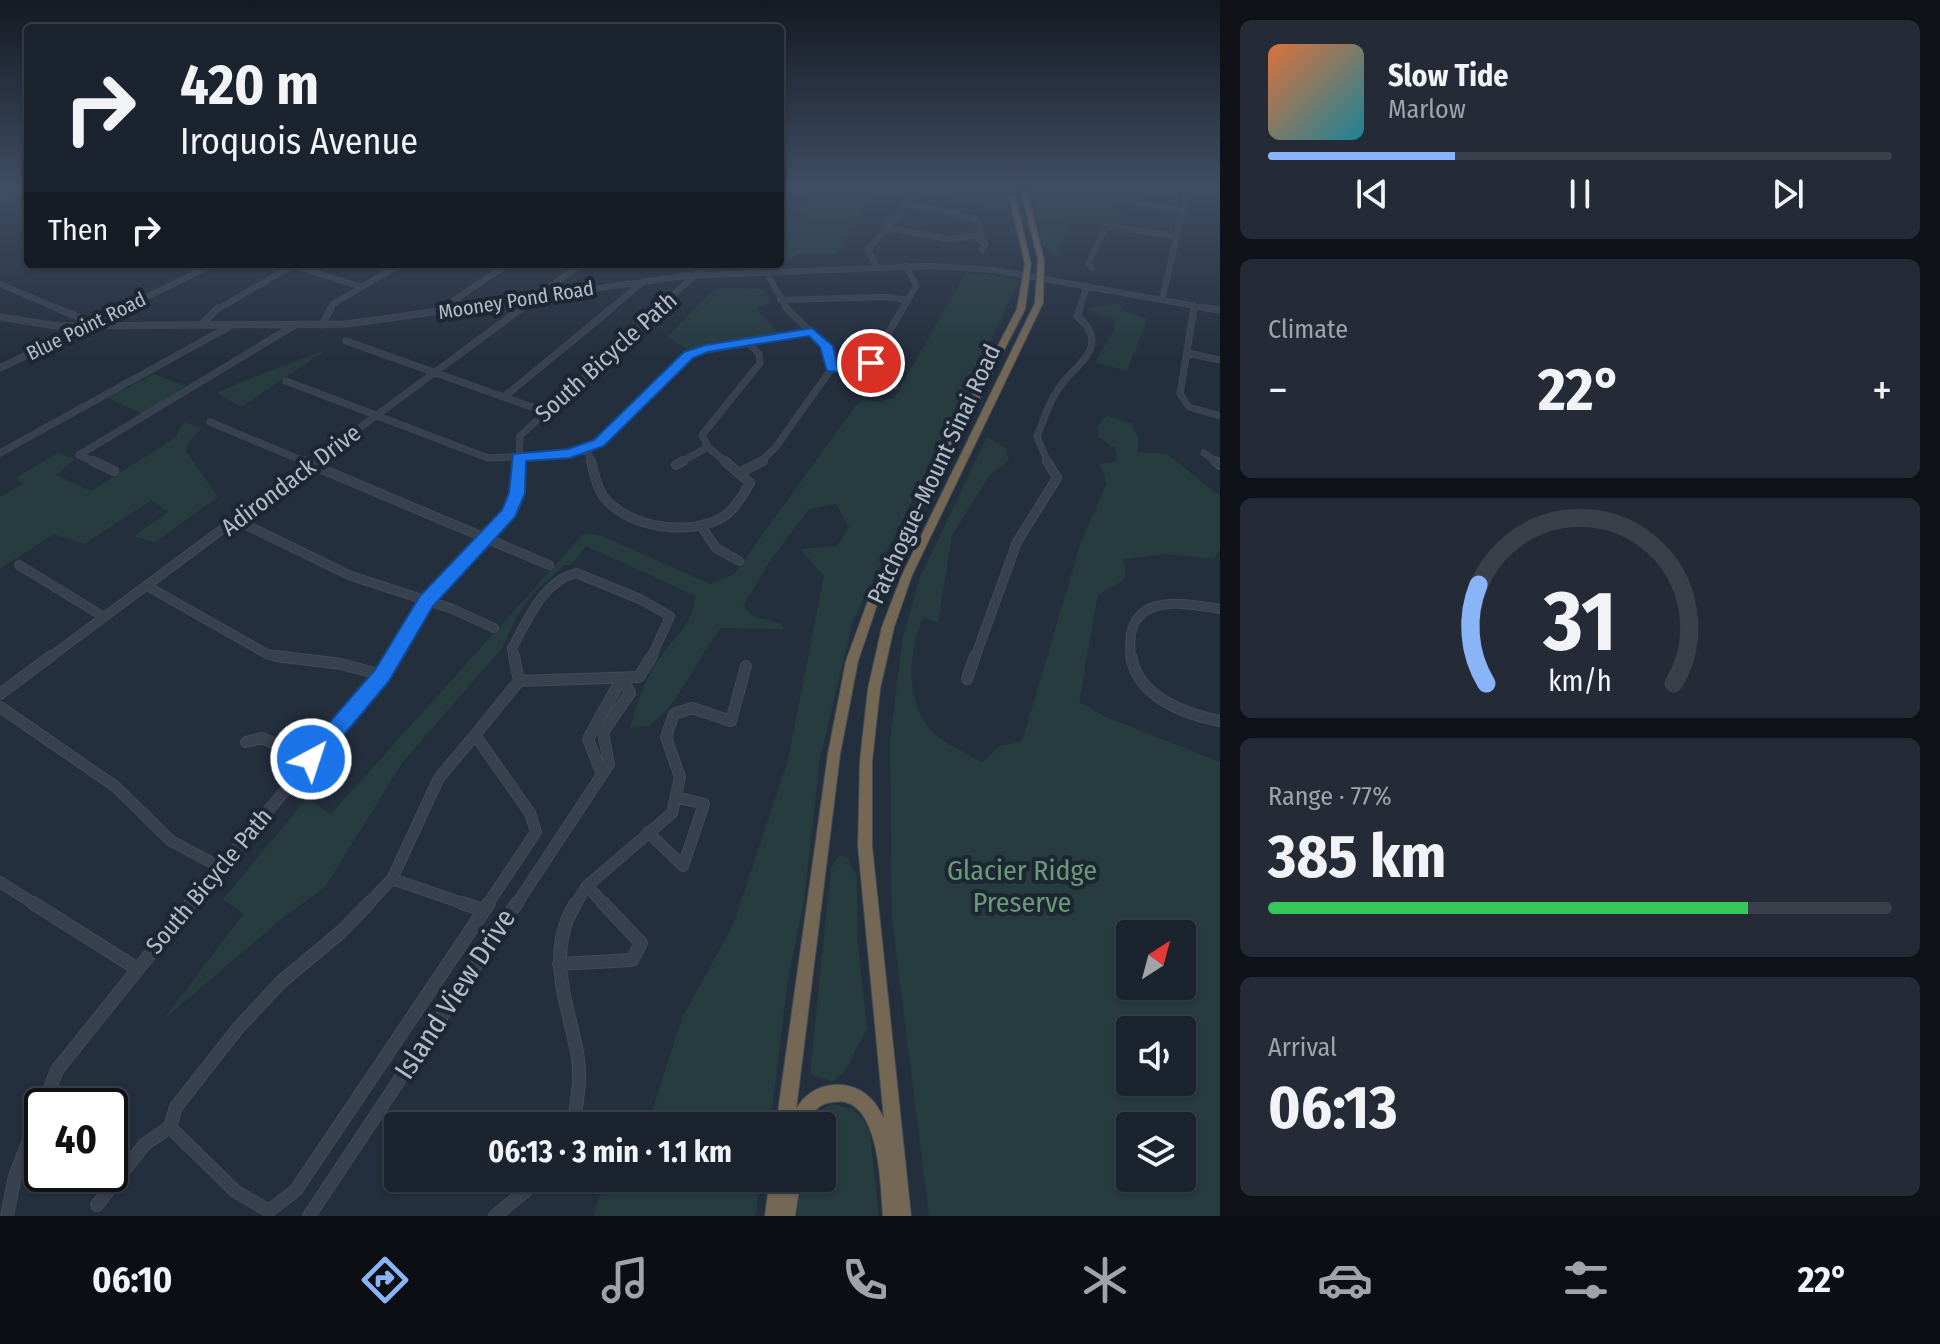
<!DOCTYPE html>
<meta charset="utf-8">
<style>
:root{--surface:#1b232e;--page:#242b36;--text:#f1f3f6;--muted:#a0a4aa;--line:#39404a;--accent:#8ab4f8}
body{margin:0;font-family:"Fira Sans Condensed",sans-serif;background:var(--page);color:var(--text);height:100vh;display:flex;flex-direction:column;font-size:30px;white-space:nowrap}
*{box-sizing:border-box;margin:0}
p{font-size:26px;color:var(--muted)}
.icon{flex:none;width:44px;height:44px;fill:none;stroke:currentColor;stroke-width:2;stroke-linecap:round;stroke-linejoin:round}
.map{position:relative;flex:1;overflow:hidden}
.details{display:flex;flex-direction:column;gap:20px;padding:20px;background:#0f1319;width:720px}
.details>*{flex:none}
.banner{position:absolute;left:24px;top:24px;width:760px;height:244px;border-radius:8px;box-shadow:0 2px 6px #0004,0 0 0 2px var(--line);background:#1b232e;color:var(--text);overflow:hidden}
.needle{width:52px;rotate:36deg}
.buttons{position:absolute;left:1116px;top:920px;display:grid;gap:16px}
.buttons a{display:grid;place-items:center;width:80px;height:80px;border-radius:8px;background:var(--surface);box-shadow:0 2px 6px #0004,0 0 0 2px var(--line);font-size:40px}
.speed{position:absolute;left:24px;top:1088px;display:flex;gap:16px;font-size:40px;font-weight:700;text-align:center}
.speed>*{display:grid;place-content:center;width:104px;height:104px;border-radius:50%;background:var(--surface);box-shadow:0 2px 6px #0004,0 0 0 2px var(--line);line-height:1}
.speed .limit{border:4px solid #111;border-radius:12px;background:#fff;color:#111}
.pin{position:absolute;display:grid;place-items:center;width:68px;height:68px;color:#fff;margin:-34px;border:4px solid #fff;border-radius:50%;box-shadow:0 2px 8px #0007}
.me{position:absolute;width:88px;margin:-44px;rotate:40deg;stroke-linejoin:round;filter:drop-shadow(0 0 6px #0008)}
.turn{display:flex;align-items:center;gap:28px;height:168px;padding:0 24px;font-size:36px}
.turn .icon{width:104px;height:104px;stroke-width:2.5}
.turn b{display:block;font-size:56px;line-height:68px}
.then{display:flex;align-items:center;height:76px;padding:0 24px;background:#0003;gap:16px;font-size:30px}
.big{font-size:60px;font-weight:700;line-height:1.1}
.details .card{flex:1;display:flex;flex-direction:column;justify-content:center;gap:12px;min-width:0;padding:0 28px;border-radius:12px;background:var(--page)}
.details .dial{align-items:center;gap:0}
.dial svg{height:208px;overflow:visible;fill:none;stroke:var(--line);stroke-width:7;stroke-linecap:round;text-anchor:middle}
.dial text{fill:var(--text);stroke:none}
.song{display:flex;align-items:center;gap:24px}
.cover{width:96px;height:96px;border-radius:12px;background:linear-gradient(135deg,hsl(20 70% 55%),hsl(190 70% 35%))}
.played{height:8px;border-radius:4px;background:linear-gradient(90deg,var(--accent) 30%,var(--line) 30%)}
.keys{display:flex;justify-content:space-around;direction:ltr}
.heat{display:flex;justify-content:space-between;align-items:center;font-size:44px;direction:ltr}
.charge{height:12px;border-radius:6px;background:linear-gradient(90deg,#34c759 77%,var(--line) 0)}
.trip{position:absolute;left:384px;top:1112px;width:452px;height:80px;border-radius:8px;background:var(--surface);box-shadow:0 2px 6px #0004,0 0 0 2px var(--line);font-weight:700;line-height:80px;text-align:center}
.tabs{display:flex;height:128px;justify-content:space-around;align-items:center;background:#0b0e12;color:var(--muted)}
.tabs .icon{width:56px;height:56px}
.tabs .active{color:var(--accent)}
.tabs b{font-size:36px;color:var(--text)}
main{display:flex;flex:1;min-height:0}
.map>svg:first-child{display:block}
</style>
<main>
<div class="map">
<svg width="1220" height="1216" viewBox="0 0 1220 1216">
<rect width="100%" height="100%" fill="#242f3e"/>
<path fill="#263c3f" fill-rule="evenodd" d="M802,187H1005L1010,213L900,188L884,189L849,226L847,239L837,254H798L780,268L764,270L728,271L710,267L713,264H780V253L789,245L780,235V222H801L805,215L781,206L805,207L815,202L794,195Z
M1030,187H1136L1128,189L1113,207L1128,219H1068L1056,260L1042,244Z
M978,273L1020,280L853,621L820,759L804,901L788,979L770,1126H647L683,1016L733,925L787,764L824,576L800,549L837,546L849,527L836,504L809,509L770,561L743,606L753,616L781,624L784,629L721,628C700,652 675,713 649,725C643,727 635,727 630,728C637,704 644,680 659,659C678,631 688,632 696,596L586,546L571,565H564L536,591L517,616L502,648L403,762L325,887L280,920L163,1020L243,914L223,899L306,799L331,814L584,533L602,536L710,584L734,574L856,405L864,399L877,402L894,398L964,276Z
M730,288L765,289L771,303L755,308L780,335L690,351L667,337L714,289Z
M1119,303L1124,311L1147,319L1127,371L1095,362L1115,329L1114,320L1086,309Z
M328,349L241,407L217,393C253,375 291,364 328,349Z
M154,374L186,386L142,414L108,398Z
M1106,415L1132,424L1139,440L1137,452L1167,454L1220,496V548L1214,559L1167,554L1123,559L1126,576L1117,585L1098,594L1079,702L1106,717L1220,762V1216H929L892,920L890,741L903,636L920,577L987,437L1006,448L1009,460L990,475L952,535L938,623L924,617C908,648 905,701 930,729C942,743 967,753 982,763L1000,746L1022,741L1081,542L1107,483L1099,464L1117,462L1115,448L1099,438L1097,427ZM1130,934H1182V986H1130ZM1130,1030H1182V1082H1130ZM1130,1126H1182V1178H1130Z
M184,422L201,428L188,443L186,451L218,497L154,543L134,536L168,512L152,500L84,544L54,534L0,569V497L24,483L15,478L58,453L75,459L56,475L91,491L175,438Z
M839,855L847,857L857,876V936L867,1028L845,1071L833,1082L810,1074L831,868Z
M831,1104L853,1109L869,1126L879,1216H797L801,1178H822V1126H810L817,1112Z
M606,1178H761L755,1216H593Z"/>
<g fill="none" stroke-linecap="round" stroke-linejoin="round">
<defs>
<path id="minor-far4" d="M1196,187L1220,191
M780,197L790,187
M0,199L28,189
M1124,200L1182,210
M886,228L950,239L982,235L976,219L907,203
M979,239L985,244L982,250
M556,264L575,269
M291,265L362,287
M877,267L868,250L915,193
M1092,268L1088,264L1106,226L1175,236
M766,272L788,310
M0,284L61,310
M780,300L885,297L908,300
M1162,300L1188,187
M120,310L214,264
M216,310L296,264
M330,310L333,304L401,264
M440,310L508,264
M447,310L684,276L928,266L994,270L1218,310
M519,310L581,264
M609,310L644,281
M657,310L707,264
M902,310L916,286L906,266
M1079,310L1087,286
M1193,310L1194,305"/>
<path id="minor-far3" d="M56,308L83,319
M1194,308L1180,394L1189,407L1220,416
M1206,308L1220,310
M439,310L443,308
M0,317L57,326L346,324L462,308
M202,324L218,308
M322,325L331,308
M346,341L546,412
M1188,353L1220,360
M0,368L124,308
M832,368L868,367L903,308
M863,369L895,386
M286,381L488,458L570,454L587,450L613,432L694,352L812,332
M504,397L612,308
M210,422L308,463
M587,450L592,463
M0,453L232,325
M1204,453L1218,463
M79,455L295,325
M79,455L97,463
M312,463L522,308
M519,463L520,436L660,308
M679,463L708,447
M727,463L708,447L702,435L760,363L759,354L748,342
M759,463L775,448L832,368L826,346L786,308
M1048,463L1037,437C1043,422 1048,404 1057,391C1073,364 1114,348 1077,316L1080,308"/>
<path id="minor-far2" d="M93,461L114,471
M303,461L549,565
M591,461C594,473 596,486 603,496C627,528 690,537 723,517C735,509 743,495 750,483L725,461
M1215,461L1220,465
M676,465L683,461
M741,472L763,461
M236,520L351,576L450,608L494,628
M701,526L716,548L739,561
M19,565L104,617
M147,586L267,654L285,658
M49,658L314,461
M392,658L426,601L509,513L517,493L519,461
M514,658L512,648C528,620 542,582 576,573L640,599L670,616L651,658
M975,658L1017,542L1057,478L1047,461
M1131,658C1123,593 1176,601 1220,609"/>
<path id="minor-far1" d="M276,656L341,664L382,675
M514,656L519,681L639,677L652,656
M1131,656C1138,697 1184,714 1220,721
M967,679L975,656
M0,694L51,656
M0,707L116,787L171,841L220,867
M475,735L530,813L536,832L487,905
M475,735L519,681
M246,742L262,738L311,759
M601,772L588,739L622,678
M648,832L683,866L704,804L676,797
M392,879L468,905
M0,882L36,905
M587,886L605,905
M189,905L382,675L393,656
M367,905L392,879L439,778L475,735
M516,905L609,764L603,732L630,693L622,678
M575,905L587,886L672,813L680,777L666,737L674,714L692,708L731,721L746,666"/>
<path id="minor" d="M33,903L136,968
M369,903L341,932L281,982L239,1027L176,1107L170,1127L235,1191L269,1211L296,1190L489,903
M462,903L481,909
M559,964L632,960L641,943L603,903
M43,1106L57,1070L191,903
M573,1126C577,1101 582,1078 577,1052C567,1002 545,951 576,903
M97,1205L145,1144L170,1127
M7,1216L15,1176L42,1107
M309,1216L517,903
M495,1216L541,1178"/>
<path id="highway" d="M1007,187H1013L1031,264L1025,309L883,587L858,661L840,754L796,1110C809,1083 847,1076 869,1097C876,1103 880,1111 884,1119L858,846L860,761L868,689L882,627L902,575L1035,303L1038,260L1020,187H1026L1044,260L1043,303L912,575L894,627L880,689L872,761V846L911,1216H883C881,1188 880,1110 845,1102C841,1101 837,1102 833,1102C819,1103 811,1113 808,1126H776L828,754L846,661L873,587L1017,309L1025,264Z
M770,1178H801L795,1216H765Z"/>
</defs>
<use href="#minor-far4" stroke="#414a57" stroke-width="6"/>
<use href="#minor-far3" stroke="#414a57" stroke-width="7"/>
<use href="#minor-far2" stroke="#414a57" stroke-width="10"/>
<use href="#minor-far1" stroke="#414a57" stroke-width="12"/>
<use href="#minor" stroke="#414a57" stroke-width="14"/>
<use href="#highway" stroke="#434c59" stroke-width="2"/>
<use href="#minor-far4" stroke="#38414e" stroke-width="5"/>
<use href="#minor-far3" stroke="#38414e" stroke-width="6"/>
<use href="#minor-far2" stroke="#38414e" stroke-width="8"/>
<use href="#minor-far1" stroke="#38414e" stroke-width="10"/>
<use href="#minor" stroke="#38414e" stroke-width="12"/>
<use href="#highway" fill="#746855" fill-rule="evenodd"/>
</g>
<linearGradient id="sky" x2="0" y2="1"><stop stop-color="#141a22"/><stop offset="0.52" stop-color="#3f4d63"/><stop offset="1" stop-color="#3f4d63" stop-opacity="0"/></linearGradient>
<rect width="1220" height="358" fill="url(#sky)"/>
<path fill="#1a73e8" stroke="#114b97" stroke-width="2" d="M812,328L833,346L837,365L855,366L871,359L878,363L857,374L827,371L820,347L809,336L708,352L693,358L604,446L570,458L526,461L525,493L515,517L433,606L389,681L318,766H303L300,759L303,753L375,670L420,596L502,510L509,493L513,454L568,449L594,440L684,352L705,345Z"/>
<g text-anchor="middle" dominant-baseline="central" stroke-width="8" stroke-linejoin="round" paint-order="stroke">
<g font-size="20" fill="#b4bcc9" stroke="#1d2633">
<text transform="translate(516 300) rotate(-9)">Mooney Pond Road</text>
<text transform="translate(86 326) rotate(-26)">Blue Point Road</text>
</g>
<g font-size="24" fill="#b4bcc9" stroke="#1d2633">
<text transform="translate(606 357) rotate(-42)">South Bicycle Path</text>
<text transform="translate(934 474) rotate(-65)">Patchogue-Mount Sinai Road</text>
<text transform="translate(291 480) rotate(-37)">Adirondack Drive</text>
<text transform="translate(209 881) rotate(-50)">South Bicycle Path</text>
</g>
<g font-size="28" fill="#6b9a76" stroke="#1d2633">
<text x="1022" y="870">Glacier Ridge<tspan x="1022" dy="32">Preserve</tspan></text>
</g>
<g font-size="28" fill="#b4bcc9" stroke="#1d2633">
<text transform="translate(455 994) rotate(-57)">Island View Drive</text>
</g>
</g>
</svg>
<div class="buttons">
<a><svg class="needle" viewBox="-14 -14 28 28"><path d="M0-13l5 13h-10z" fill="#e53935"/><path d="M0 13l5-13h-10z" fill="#a0a4aa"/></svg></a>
<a><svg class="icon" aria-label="sound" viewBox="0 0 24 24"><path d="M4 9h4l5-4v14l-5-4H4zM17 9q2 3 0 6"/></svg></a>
<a><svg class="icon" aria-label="layers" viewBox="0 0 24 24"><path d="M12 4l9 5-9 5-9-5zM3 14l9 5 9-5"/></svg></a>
</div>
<div class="speed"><div class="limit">40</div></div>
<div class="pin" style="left:871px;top:363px;background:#d93025"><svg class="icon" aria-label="arrive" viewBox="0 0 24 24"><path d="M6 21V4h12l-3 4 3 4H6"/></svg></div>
<svg class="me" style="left:311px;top:759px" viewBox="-20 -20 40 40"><circle r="17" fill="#1a73e8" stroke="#fff" stroke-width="3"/><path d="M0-11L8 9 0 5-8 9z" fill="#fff"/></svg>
<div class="trip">06:13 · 3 min · 1.1 km</div>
<div class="banner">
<div class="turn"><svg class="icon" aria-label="right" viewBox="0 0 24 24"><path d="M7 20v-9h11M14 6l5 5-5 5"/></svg><div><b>420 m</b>Iroquois Avenue</div></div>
<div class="then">Then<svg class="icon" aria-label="right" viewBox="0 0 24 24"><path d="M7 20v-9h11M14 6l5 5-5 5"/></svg></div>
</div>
</div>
<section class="details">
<div class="card">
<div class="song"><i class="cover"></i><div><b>Slow Tide</b><p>Marlow</p></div></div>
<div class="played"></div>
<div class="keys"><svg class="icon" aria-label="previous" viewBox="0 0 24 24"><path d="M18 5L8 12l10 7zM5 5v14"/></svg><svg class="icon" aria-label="pause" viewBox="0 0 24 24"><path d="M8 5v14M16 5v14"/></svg><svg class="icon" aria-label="next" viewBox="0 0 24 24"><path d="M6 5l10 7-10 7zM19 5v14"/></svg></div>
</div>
<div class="card"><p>Climate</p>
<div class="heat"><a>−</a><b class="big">22°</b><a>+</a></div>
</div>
<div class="card dial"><svg viewBox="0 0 100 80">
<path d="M14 69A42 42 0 1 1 86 69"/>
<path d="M14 69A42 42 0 0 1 11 31" stroke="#8ab4f8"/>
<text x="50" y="56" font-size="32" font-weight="700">31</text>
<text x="50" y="72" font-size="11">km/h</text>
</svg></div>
<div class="card"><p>Range · 77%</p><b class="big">385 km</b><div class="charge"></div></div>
<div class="card"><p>Arrival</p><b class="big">06:13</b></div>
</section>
</main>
<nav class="tabs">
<b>06:10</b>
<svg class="icon active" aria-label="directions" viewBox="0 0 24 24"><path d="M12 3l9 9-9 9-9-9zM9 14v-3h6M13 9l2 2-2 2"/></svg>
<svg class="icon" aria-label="music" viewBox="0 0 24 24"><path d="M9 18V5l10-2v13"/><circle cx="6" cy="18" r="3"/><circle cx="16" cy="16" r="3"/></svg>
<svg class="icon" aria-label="phone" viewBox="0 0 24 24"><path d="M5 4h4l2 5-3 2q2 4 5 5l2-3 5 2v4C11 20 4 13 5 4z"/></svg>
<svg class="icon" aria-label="climate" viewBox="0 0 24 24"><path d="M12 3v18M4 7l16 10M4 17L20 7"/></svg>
<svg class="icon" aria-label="car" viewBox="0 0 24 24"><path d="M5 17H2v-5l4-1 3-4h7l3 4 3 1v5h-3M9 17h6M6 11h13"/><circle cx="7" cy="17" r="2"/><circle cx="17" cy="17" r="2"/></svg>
<svg class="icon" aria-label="filters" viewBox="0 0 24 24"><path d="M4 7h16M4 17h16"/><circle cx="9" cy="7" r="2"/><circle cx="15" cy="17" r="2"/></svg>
<b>22°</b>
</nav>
